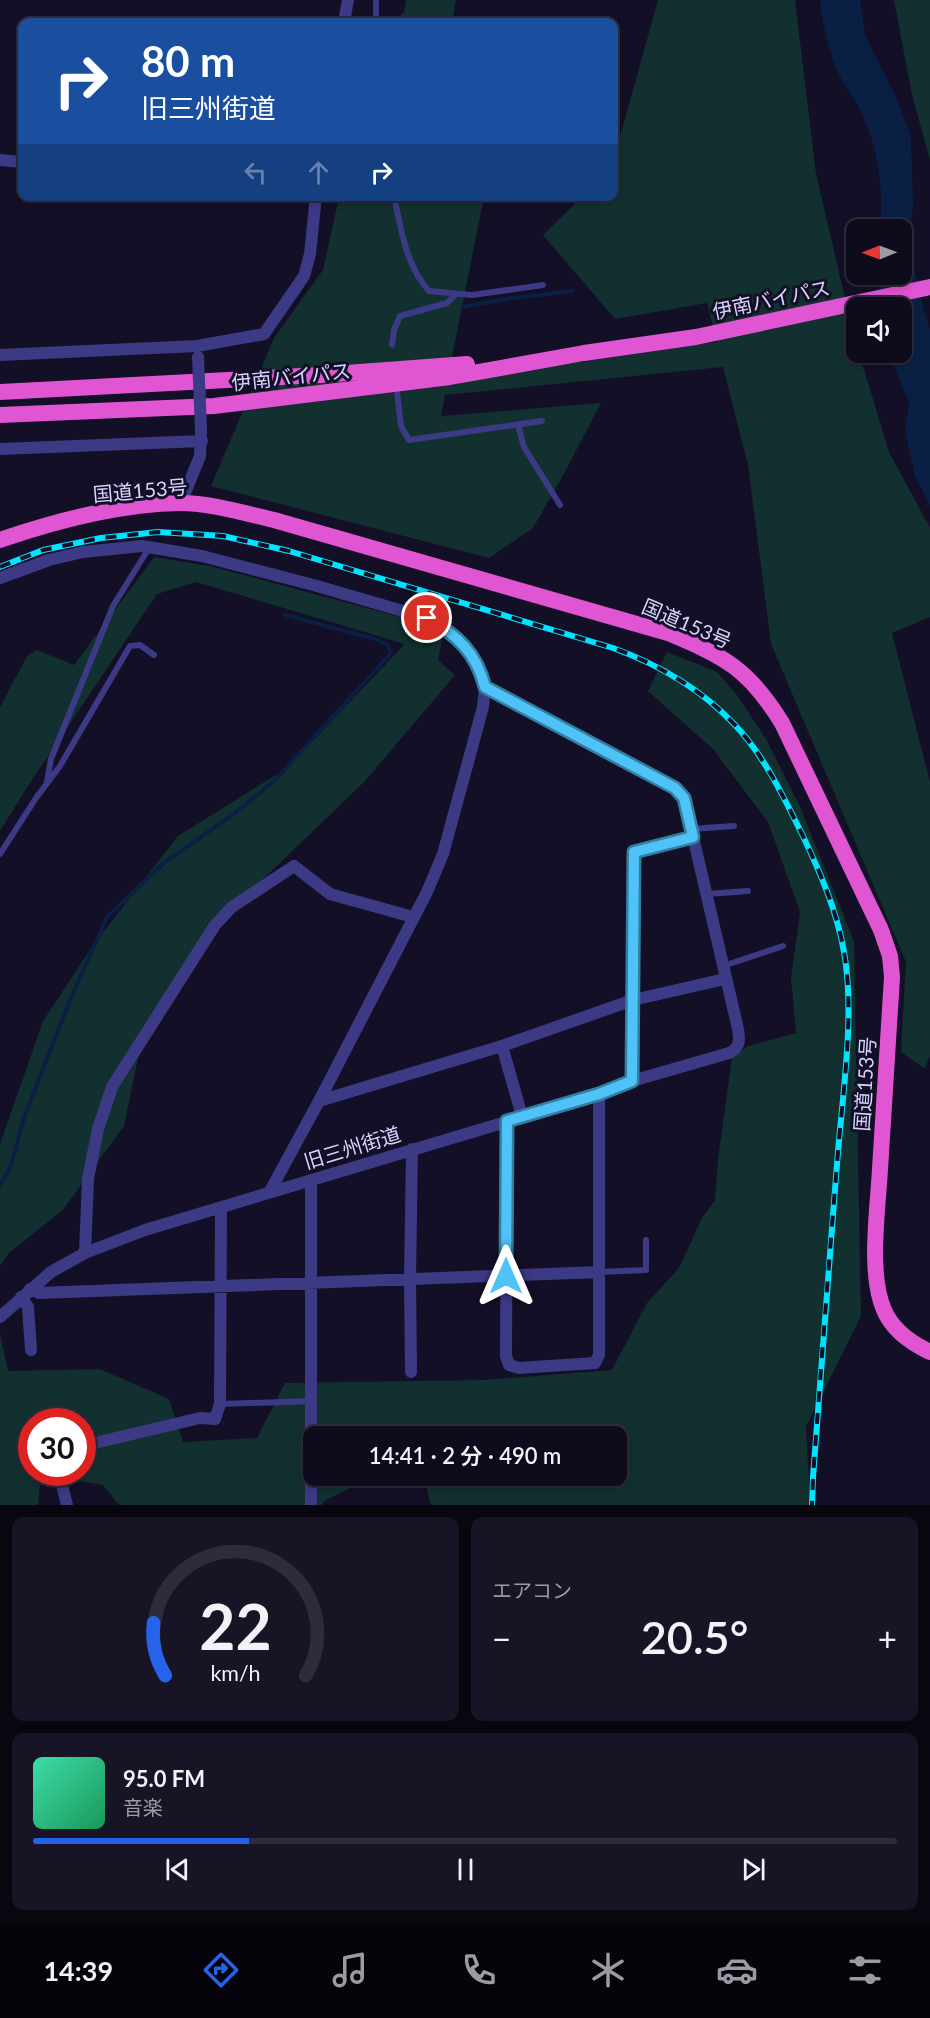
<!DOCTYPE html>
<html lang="ja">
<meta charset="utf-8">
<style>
:root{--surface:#0e0b1c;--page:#171425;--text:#f1f3f6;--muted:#9b9ba3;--line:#2e2b3b;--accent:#2563eb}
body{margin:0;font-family:Lato,"Noto Sans JP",sans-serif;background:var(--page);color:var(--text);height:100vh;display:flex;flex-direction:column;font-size:22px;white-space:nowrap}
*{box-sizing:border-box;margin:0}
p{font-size:20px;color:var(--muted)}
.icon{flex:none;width:33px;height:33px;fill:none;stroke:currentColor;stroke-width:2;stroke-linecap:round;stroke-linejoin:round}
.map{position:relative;height:1505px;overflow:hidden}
.side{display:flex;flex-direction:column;gap:12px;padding:12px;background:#08060f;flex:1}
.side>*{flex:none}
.hud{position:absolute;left:18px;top:18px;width:600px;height:183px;border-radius:12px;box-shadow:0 3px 9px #0003,0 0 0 2px var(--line);background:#1a4fa0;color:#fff;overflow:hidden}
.needle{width:39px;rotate:269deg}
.buttons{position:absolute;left:846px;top:219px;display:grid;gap:12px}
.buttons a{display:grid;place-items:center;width:66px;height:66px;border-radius:12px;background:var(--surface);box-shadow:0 3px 9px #0003,0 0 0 2px var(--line);font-size:30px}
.speed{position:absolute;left:18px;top:1408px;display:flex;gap:12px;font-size:30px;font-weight:700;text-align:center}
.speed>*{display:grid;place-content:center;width:78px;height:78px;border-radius:50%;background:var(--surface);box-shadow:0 3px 9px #0003,0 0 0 2px var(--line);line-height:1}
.speed .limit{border:9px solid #d22;background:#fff;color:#111}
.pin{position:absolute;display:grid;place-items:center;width:51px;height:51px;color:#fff;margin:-26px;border:3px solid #fff;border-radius:50%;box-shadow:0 2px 6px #0007}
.me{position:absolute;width:66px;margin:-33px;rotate:0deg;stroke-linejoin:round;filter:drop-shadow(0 0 4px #0008)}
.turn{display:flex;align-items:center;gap:21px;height:126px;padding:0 24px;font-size:27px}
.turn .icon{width:78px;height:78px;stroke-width:2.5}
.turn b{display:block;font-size:42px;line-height:51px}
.lanes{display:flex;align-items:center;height:57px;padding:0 24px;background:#0003;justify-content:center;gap:30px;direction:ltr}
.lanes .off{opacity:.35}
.big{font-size:45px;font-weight:600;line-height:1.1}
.side .card{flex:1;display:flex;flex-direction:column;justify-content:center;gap:9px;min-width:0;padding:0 21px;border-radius:12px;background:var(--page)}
.side .dial{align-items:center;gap:0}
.dial svg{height:156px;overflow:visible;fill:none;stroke:var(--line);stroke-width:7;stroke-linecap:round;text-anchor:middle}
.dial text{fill:var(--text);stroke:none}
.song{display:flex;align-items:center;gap:18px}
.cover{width:72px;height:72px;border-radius:9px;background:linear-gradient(135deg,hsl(160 70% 55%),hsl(150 70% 35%))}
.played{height:6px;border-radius:3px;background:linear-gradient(90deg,var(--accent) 25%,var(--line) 25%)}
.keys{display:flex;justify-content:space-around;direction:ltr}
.heat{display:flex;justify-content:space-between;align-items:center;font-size:33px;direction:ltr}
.side .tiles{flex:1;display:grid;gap:12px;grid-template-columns:1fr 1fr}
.card:last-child{grid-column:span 2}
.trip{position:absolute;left:303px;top:1426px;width:324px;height:60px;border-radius:12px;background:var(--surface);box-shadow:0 3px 9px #0003,0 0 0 2px var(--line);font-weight:600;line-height:60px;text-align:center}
.menu{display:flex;height:96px;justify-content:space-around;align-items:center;background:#06040b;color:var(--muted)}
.menu .icon{width:42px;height:42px}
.menu .current{color:var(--accent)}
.menu b{font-size:27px;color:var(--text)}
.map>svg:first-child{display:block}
</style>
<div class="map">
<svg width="930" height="1505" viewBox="0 0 930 1505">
<rect width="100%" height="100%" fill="#130f26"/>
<path fill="#12302f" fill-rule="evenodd" d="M406,0H456L452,22H392L404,12Z
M658,0H795L816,174L856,345V352L859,353L889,452L930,528V617L892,633L930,782V1055L925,1069L901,1052L906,962L771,644L748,465L723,367L445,395L441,416L601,403L566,470L533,528L489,558L211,486L274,338L323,270L339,197H484L447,382L717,342L707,303L615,319L543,235L582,197L614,196V158Z
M894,0H930V160L912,95Z
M154,557L210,566L419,622L443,636L438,660L455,675L365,781L196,944L142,1039L124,1126L63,1210L9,1253L0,1266V1144L43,1021L94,944L178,836L287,768L405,644L196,582L157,594L26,789L0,831V707L27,656L37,650L74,665Z
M667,652L717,672L737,695L766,739L800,807L854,941L861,1316L806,1427L810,1505H431L425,1482L371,1478L324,1501L322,1505H119L103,1485L41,1474L38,1505H0V1334L8,1371L100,1369L169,1399L183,1442L257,1438L285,1383L484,1380L612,1370L647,1303L679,1268L702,1218L715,1200L718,1159L732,1058L748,1046L796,1033L791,978L800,912L768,822L713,749L648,691ZM32,1422H82V1473H32ZM314,1437H616V1476H314Z"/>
<path fill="#0a1f44" d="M820,0H860L865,35L897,99L911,136L913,204L910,247L923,308L930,329V506L915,476L905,430L909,402L889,353L902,352V308L881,307L878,275L902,274V230L880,229C884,191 878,147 861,112C855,98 844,86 838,72C830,55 821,19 820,0Z"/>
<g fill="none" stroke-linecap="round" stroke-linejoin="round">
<path stroke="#0a1f44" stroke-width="4" d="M462,307L512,298L573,291
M0,1185L10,1168L25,1115L70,1000L107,917L165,862L234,814L274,781L391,653L387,644L375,639L285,615"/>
<path stroke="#3d3a85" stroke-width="6" d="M376,0V22
M394,196C401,229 406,266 429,291L472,295L543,285
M392,345L394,330L400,316L447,303L455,295
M397,392L401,426L409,440L542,421
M518,425L524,447L560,505
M47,782L51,759L113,606L149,548
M691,829L734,826
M0,854L36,798L60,766L130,646L140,645L154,655
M707,894L748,891
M723,966L783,946
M600,1272L646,1270V1240
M220,1404L312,1401"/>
<path stroke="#3d3a85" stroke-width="12" d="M344,22L348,0
M0,160L22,162
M0,355L197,346L264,334L304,276L310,254L316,196
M0,449L202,441
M181,503L200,456L201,433
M0,578L49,560L83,552L142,546L202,556L317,586L427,618L447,629L463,643L482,675L485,687L483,707L443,854L427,892L319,1101L270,1191
M502,1046L522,1116
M632,1081L634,852L693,837
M319,1101L502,1046L633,1000L725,979
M507,1121L506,1356L509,1365L519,1368L595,1363L599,1355V1094
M85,1253L88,1179L98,1129L112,1087L215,925L232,907L294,866L330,894L413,917
M30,1289L39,1293L600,1272
M21,1297L28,1307L31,1350
M0,1317L51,1272L85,1253L145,1230L599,1094L632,1081L729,1053C740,1048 740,1040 738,1029L684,798L675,788L485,687
M411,1372L410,1279L412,1149
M82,1446L200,1418L215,1419L220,1404L221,1207
M59,1473L67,1505
M311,1505V1180"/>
<path stroke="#e055d1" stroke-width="16" d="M0,392L320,375L467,364
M0,415L214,406L450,377L584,353L696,337L930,287
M0,540C55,521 122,504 180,503C211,503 244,513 274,520L668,633C725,657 748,668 782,723L881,930L890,956L892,977C888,1041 884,1105 880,1169C878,1208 868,1274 884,1310C892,1329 911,1343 930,1352"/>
<defs>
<path id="rail" d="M0,567L43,550L101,538L158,532L223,536L289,551L613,648C657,664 701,689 734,724C764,755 783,796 802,834C820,872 837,911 844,952C855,1012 843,1091 838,1152C829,1260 821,1368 813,1477L812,1505"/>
</defs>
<use href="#rail" stroke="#00e5ff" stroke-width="6"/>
<use href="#rail" stroke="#130f26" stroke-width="4" stroke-dasharray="11" stroke-linecap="butt"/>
<path stroke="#3d3a85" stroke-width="12" d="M198,357L201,429"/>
</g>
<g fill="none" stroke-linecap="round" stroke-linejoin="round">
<defs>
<path id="route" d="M427,618C457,635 476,652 485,687L675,788L684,798L693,837L634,852L632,1081L599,1094L507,1121L506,1276"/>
</defs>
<use href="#route" stroke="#337fa1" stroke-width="15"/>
<use href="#route" stroke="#4fc3f7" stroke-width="10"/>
</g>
<g text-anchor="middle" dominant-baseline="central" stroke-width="6" stroke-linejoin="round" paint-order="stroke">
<g font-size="20" fill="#d9d4ff" stroke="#130f26">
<text transform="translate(771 299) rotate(-12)">伊南バイパス</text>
<text transform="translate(291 376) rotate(-6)">伊南バイパス</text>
<text transform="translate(140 490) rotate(-5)">国道153号</text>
<text transform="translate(687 623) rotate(23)">国道153号</text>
<text transform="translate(864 1084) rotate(-86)">国道153号</text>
<text transform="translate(352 1147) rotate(-17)">旧三州街道</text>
</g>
</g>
</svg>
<div class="buttons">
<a><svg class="needle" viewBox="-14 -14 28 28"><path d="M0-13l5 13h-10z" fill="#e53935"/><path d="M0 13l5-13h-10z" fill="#9b9ba3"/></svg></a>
<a><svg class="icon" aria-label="sound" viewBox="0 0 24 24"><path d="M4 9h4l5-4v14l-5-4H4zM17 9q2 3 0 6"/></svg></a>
</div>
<div class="speed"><div class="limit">30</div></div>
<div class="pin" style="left:427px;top:618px;background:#d93025"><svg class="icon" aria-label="arrive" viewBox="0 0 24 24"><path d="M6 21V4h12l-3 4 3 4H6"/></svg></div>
<svg class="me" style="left:506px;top:1276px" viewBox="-20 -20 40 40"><path d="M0-17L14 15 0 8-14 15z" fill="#4fc3f7" stroke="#fff" stroke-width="4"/></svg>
<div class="trip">14:41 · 2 分 · 490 m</div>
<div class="hud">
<div class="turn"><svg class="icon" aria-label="right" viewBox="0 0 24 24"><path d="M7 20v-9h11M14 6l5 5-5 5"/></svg><div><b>80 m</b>旧三州街道</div></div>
<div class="lanes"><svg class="icon off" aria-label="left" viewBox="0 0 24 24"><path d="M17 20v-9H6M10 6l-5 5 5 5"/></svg><svg class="icon off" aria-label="ahead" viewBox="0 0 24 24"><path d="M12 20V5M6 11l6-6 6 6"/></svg><svg class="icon" aria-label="right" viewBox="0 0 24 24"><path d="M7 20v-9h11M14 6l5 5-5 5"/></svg></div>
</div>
</div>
<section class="side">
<div class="tiles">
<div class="card dial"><svg viewBox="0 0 100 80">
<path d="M14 69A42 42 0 1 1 86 69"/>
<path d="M14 69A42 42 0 0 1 8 42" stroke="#2563eb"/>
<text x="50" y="56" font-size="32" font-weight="700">22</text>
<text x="50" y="72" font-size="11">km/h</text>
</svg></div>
<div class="card"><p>エアコン</p>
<div class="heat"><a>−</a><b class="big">20.5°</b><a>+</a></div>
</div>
<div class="card">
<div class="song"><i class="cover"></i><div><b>95.0 FM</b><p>音楽</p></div></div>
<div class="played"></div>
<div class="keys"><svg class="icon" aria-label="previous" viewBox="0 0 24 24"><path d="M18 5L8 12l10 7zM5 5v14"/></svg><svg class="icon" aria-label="pause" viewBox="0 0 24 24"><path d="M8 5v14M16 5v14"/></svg><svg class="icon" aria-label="next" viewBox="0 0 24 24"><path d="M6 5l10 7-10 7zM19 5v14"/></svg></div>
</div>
</div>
</section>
<nav class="menu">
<b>14:39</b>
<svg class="icon current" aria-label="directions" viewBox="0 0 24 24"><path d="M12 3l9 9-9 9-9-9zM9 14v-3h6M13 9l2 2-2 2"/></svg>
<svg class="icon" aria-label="music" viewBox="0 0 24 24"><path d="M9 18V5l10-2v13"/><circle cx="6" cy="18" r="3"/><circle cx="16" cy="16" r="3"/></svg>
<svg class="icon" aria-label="phone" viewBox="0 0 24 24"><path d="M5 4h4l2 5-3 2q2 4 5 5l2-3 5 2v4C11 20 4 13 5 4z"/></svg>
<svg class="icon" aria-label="climate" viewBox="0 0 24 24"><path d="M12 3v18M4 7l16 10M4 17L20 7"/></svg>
<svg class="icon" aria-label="car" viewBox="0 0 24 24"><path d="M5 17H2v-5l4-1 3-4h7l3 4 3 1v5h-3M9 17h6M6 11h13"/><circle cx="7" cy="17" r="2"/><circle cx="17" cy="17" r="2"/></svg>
<svg class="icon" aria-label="filters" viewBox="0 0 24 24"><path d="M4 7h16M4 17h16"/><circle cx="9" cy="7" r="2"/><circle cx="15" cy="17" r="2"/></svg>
</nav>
